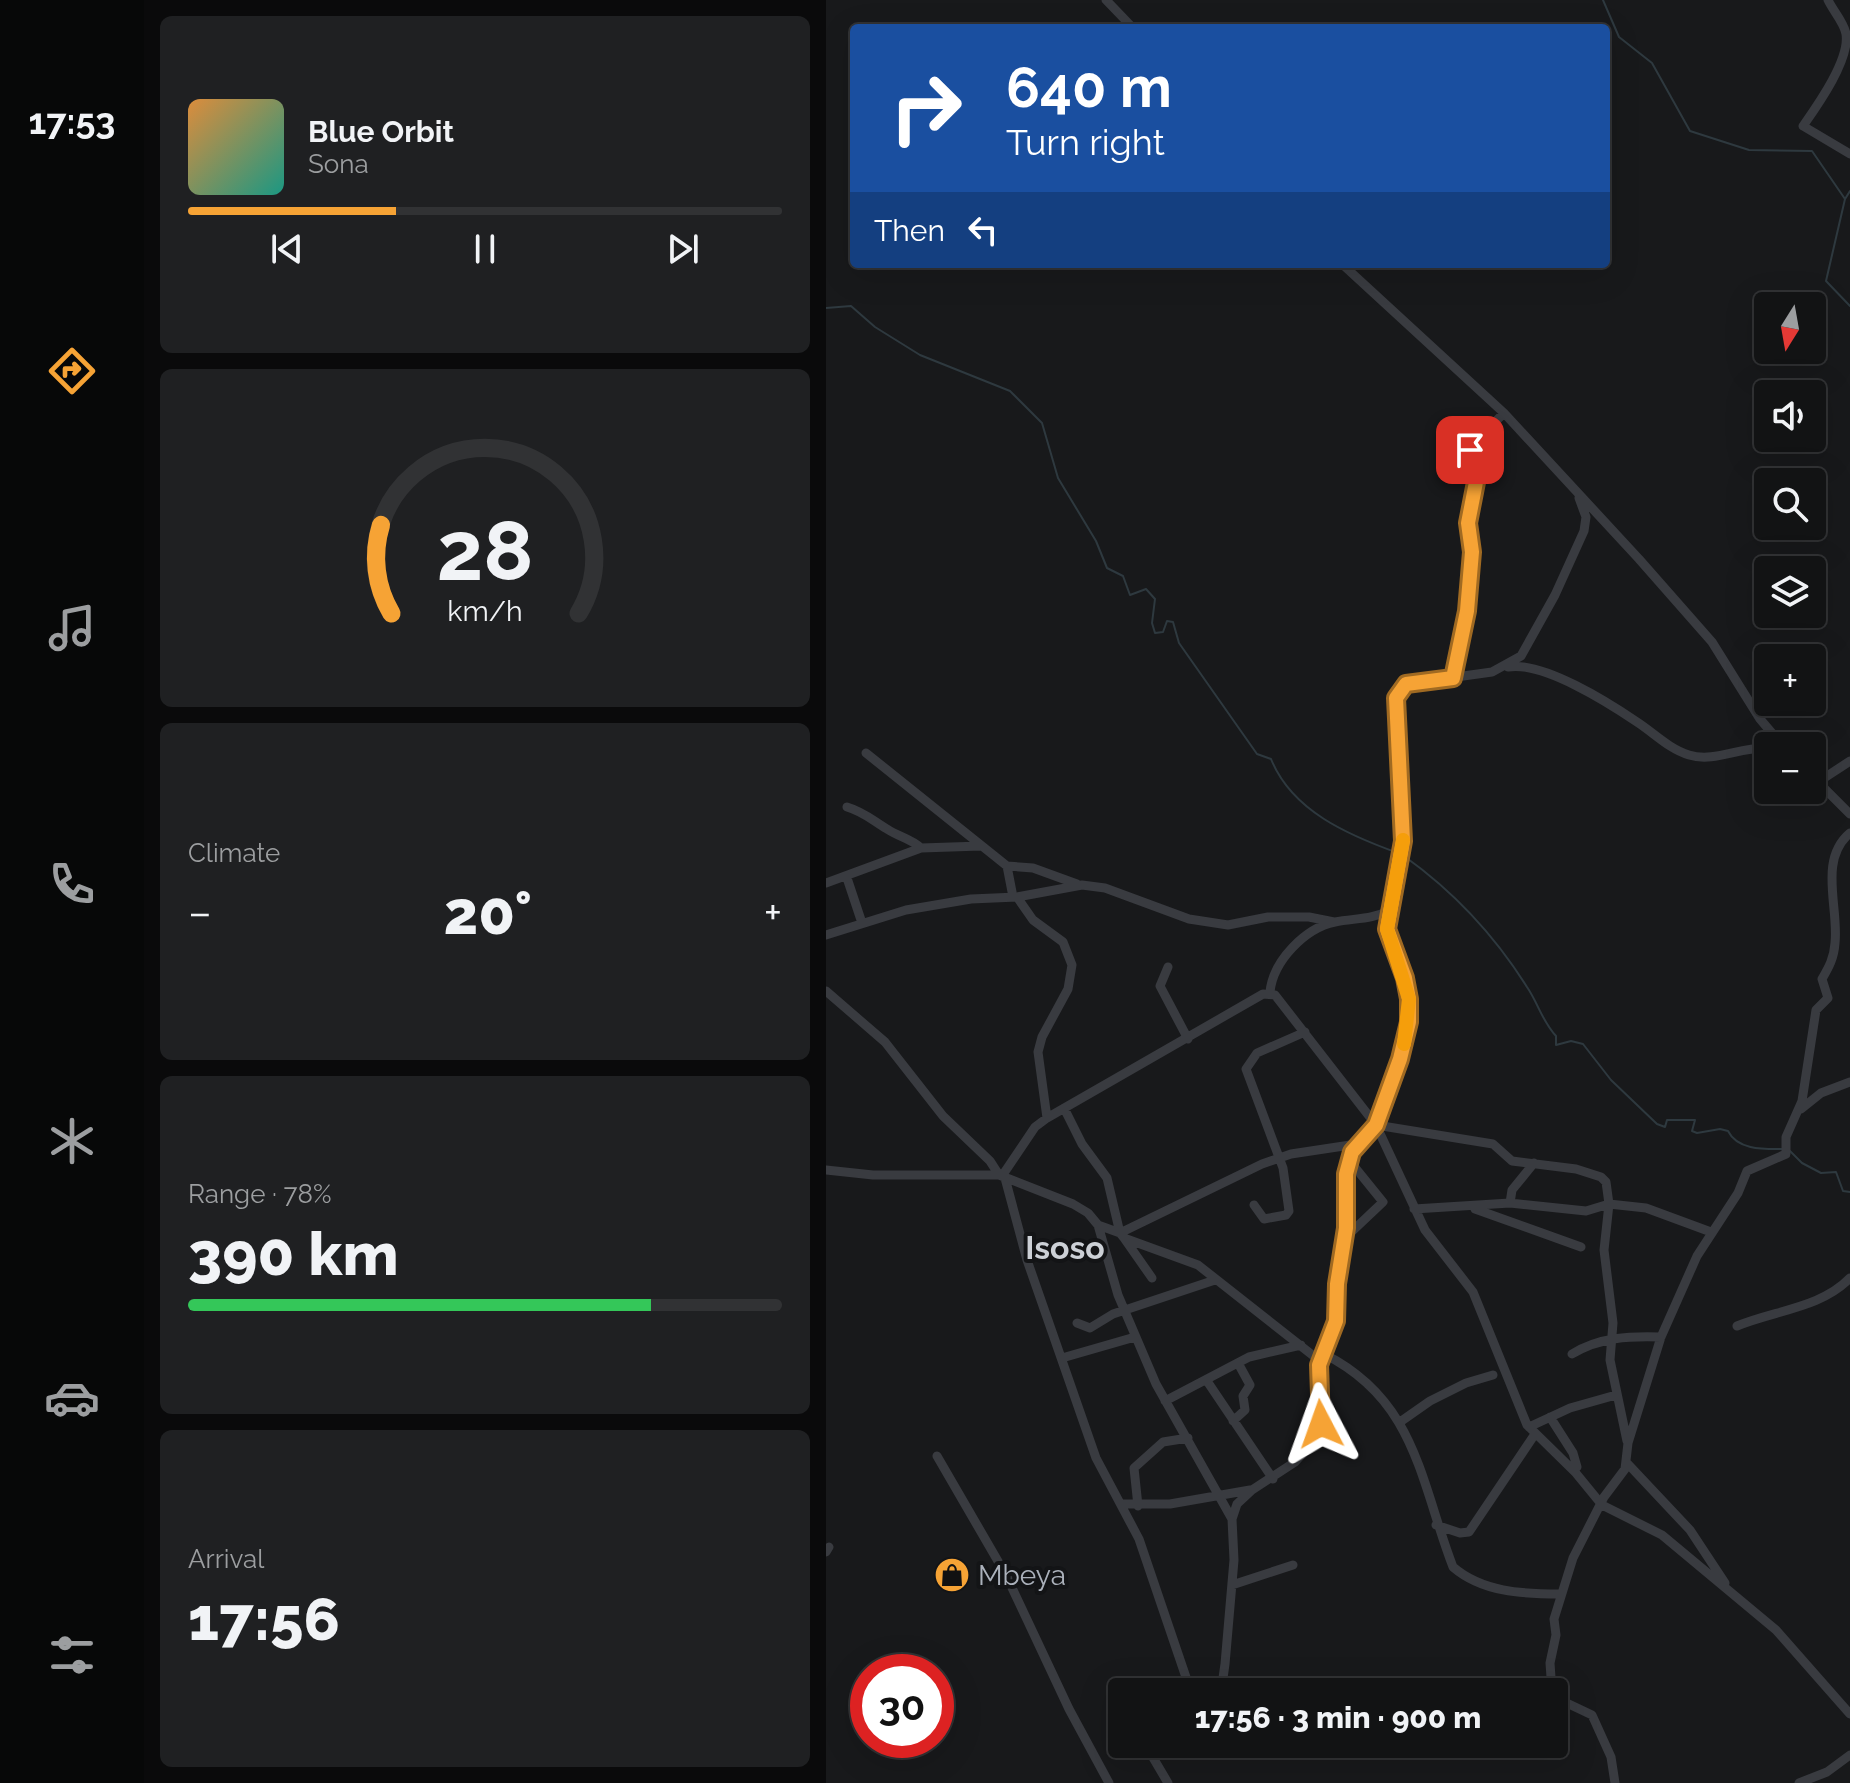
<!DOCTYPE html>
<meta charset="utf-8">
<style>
:root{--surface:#121314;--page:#1f2022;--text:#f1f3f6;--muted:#9c9ea0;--line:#313234;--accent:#f6a335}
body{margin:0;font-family:Raleway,sans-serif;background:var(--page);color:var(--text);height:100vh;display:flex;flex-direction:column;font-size:30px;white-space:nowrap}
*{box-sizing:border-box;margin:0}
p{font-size:26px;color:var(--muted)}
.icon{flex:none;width:44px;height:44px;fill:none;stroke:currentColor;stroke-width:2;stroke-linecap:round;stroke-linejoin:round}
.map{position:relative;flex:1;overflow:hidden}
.side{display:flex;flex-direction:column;gap:16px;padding:16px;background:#0a0a0b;width:682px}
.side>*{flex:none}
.hud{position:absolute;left:24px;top:24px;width:760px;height:244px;border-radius:8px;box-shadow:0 8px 32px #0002,0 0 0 2px var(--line);background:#1a4fa0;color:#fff;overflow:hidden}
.needle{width:52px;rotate:191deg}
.tools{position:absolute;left:928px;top:292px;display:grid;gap:16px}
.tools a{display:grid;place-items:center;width:72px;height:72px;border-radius:8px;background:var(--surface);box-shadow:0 8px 32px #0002,0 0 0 2px var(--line);font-size:40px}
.speed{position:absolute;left:24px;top:1654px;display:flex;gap:16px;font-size:40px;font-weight:700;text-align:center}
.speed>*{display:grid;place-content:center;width:104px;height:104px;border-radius:50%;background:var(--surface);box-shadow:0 8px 32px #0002,0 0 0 2px var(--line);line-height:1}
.speed .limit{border:12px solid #d22;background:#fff;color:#111}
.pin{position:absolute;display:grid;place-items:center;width:68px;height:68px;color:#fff;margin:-34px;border-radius:16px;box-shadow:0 4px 12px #0006}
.me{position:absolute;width:88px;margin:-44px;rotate:356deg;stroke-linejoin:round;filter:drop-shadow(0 0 6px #0008)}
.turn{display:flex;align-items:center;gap:28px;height:168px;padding:0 24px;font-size:36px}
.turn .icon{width:104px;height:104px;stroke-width:2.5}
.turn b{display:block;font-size:56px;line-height:68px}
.then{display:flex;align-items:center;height:76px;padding:0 24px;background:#0003;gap:16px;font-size:30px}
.big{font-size:60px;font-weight:800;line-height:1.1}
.side .card{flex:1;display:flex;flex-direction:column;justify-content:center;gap:12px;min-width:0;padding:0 28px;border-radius:12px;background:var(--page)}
.side .dial{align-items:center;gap:0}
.dial svg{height:208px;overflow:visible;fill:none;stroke:var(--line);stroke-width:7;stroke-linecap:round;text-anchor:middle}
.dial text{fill:var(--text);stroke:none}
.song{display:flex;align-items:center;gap:24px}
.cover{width:96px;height:96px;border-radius:12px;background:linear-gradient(135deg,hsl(30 70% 55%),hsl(170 70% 35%))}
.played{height:8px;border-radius:4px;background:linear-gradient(90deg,var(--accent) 35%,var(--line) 35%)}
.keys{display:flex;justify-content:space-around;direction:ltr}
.heat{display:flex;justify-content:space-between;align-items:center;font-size:44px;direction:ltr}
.charge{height:12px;border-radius:6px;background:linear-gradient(90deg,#34c759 78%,var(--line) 0)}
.trip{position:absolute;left:282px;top:1678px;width:460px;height:80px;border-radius:8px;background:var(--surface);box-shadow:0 8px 32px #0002,0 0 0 2px var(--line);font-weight:800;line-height:80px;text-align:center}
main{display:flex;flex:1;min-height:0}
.tab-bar{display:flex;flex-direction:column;width:144px;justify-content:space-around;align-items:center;background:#070808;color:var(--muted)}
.tab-bar .icon{width:56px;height:56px}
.tab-bar .active{color:var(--accent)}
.tab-bar b{font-size:36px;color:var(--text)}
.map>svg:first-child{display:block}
</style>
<main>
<nav class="tab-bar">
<b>17:53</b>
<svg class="icon active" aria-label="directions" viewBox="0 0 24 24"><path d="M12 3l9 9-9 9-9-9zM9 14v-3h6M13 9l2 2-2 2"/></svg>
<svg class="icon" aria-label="music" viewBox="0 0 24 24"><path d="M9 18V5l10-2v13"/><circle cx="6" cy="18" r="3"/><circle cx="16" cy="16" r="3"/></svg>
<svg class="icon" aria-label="phone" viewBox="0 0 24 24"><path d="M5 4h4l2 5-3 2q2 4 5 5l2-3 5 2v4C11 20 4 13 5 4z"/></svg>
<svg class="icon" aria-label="climate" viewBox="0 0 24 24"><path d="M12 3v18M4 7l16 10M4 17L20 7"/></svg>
<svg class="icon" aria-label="car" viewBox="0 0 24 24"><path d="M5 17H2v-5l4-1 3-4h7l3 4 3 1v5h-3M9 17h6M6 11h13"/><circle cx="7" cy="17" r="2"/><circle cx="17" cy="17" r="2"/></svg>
<svg class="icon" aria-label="filters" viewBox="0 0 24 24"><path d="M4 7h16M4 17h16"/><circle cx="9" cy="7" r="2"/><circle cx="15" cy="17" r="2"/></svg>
</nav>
<section class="side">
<div class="card">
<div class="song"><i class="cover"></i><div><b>Blue Orbit</b><p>Sona</p></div></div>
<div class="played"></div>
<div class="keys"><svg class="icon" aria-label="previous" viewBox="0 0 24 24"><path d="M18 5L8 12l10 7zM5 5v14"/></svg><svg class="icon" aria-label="pause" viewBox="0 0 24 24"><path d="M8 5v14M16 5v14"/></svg><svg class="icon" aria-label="next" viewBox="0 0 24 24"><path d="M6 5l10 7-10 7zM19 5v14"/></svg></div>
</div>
<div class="card dial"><svg viewBox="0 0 100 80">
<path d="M14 69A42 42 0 1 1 86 69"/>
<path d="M14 69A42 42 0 0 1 10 35" stroke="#f6a335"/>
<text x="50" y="56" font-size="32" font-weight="700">28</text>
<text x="50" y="72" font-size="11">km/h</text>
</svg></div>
<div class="card"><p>Climate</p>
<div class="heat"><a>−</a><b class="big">20°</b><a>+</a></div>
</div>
<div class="card"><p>Range · 78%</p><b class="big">390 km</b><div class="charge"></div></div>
<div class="card"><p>Arrival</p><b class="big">17:56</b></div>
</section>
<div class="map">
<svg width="1024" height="1783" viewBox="0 0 1024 1783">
<rect width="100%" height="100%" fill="#18191b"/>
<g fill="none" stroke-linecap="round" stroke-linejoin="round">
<path stroke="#2e393f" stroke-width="2" d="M777,0L793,37L826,63L864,131L923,150L986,151L1019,199L1000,281L1024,306
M1019,199L1024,191
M0,308L25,306L49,327L94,355L184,391L216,423L232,478L270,541L281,568L297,576L304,595L320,589L329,599L326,623L329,633L337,632L341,621L347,622L353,643L431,754L445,759C466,811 522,835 572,853
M578,856C627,891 669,936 701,987C712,1003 716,1021 730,1036V1045L745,1041L757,1044L785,1080L831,1124L839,1127L841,1120H869L866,1131L871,1133L894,1129L902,1131C912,1151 940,1149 958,1149
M964,1151L976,1163L995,1173L1010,1172L1017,1191L1024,1192"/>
<path stroke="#393b40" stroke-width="9" d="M280,0L307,28
M1002,0C1007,11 1018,22 1020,34C1024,60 991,106 977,126L1024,154
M516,264L678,413L813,559L886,642L934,719L957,746
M682,667C717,661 783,703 811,722C828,733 843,749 863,755C889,763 915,746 942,748
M627,678L643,589L646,552L642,523L651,477L644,447L678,413
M40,753L181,866L187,897
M986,776L1024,814
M992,782L1024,761
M21,807C38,812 46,820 61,829C73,837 84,838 95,848
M181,866L207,868L251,884
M21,878L36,923
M0,883L95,848L155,846
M191,897L207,920L237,942L246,965L242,989L216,1037L212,1052L221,1118
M0,935L80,910L145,899L191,897L256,885L279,888L363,919L402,925L442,917H483L508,922
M342,967L334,986L362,1039
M0,991L59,1042L117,1116L164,1161L173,1175L247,1204L262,1213L272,1225L294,1233L298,1238L372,1265L494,1361
M444,992C447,961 479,928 509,922C528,918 546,920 564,910
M238,1108L256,1144L281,1178L294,1233L436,1164L465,1154L531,1144L550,1125L574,1059L583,1022V999L579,978L561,929L577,841L570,698L580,684L666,672L695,656L729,595L758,531L760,517L753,498
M975,1109L995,1093L1024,1082
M550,1125L667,1144L686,1161L750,1169L775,1177L780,1182L783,1204L778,1250L787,1323L784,1360L801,1441
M0,1170L47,1175H173
M176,1176L209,1127L221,1118L437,994L449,995L550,1125L599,1230L647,1292L701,1425L749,1472L776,1505L836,1535L950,1630L1024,1714
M179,1178L201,1260L270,1458L313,1539L365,1692
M684,1203L686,1190L708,1163
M428,1205L438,1219L460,1215L463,1211L457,1168L420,1069L431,1053L479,1032
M588,1209L684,1203L760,1211L783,1204L820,1208L885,1232
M649,1209L755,1247
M272,1225L292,1295L330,1384L406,1519L408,1560L399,1664L396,1685L390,1692
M520,1237L557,1202L523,1160
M298,1238L326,1278
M251,1323L264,1328L287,1314L389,1280
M911,1326C950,1310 995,1308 1024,1278
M498,1354C590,1400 594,1481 627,1567C656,1592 696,1594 734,1594
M746,1354C774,1337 803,1336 835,1337
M236,1358L309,1337
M381,1381L447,1479
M339,1401L423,1357L475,1345
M724,1417L747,1453L751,1467
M407,1421L419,1410L417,1396L424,1385L412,1363
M574,1422L604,1401L640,1383L667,1375
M703,1427L744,1408L790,1395
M111,1456L180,1575L243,1709L283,1783
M801,1463L864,1530L899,1583
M297,1504H344L424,1490
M312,1506L308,1468L337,1442L362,1438
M406,1519L411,1504L426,1490L469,1462L486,1443L495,1424L493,1365L510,1321L520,1228L518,1183L523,1160L531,1144
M610,1525L634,1533L643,1532L709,1434
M0,1552L3,1547
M406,1585L467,1565
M726,1692L724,1663L730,1635L728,1619L747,1558L778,1497L799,1469L802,1443L835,1337L871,1256L912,1193L921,1171L960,1154V1137L976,1101L990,1010L1002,998L996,979C1003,967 1008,958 1009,943C1013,907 992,860 1024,833
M728,1697L766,1715L785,1757L789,1783
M319,1744L342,1783
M973,1783L1001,1772L1024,1755"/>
</g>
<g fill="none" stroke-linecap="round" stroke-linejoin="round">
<defs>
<path id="route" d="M495,1424L493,1365L510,1321L511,1284L520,1228V1174L526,1152L550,1125L574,1059L583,1022V999L579,978L561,929L577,841L570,698L580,684L627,678L641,611L646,552L642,523L651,477L644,450"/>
</defs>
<use href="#route" stroke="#a06a22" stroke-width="20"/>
<use href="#route" stroke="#f6a335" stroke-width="14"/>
<path stroke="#f59e0b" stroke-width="14" d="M577,840L561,929L583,999L578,1044"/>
</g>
<defs>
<symbol id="shop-disc" viewBox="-11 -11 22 22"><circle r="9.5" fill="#f6a335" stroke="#131416"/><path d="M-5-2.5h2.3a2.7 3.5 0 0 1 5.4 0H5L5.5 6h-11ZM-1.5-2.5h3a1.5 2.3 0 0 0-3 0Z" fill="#111"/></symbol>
</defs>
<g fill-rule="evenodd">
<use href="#shop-disc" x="106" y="1555" width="40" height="40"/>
</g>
<g text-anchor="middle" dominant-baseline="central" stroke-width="8" stroke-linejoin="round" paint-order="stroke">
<g font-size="28" fill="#abb1bb" stroke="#131416" text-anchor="start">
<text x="152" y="1575">Mbeya</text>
</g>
<g font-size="32" font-weight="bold" fill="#ccd0d6" stroke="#131416">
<text x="239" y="1247">Isoso</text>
</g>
</g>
</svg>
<div class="tools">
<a><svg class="needle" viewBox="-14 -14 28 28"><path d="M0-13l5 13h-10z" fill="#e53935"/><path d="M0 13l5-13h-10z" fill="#9c9ea0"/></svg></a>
<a><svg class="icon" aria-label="sound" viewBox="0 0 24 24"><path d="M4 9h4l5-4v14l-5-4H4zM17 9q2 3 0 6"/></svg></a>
<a><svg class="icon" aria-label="search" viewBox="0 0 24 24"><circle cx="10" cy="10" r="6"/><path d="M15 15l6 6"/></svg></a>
<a><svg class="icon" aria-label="layers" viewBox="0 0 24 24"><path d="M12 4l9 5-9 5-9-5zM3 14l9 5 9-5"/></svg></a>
<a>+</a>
<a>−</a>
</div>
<div class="speed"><div class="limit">30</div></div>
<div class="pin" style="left:644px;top:450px;background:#d93025"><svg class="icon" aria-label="arrive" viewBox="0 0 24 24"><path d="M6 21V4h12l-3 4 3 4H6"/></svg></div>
<svg class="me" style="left:495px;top:1424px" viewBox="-20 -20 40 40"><path d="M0-17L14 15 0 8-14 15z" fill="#f6a335" stroke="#fff" stroke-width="4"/></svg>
<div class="trip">17:56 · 3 min · 900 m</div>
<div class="hud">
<div class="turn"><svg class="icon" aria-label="right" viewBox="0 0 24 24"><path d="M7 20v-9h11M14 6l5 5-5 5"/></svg><div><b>640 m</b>Turn right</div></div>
<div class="then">Then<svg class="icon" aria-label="left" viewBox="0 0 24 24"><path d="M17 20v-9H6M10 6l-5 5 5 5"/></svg></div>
</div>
</div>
</main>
